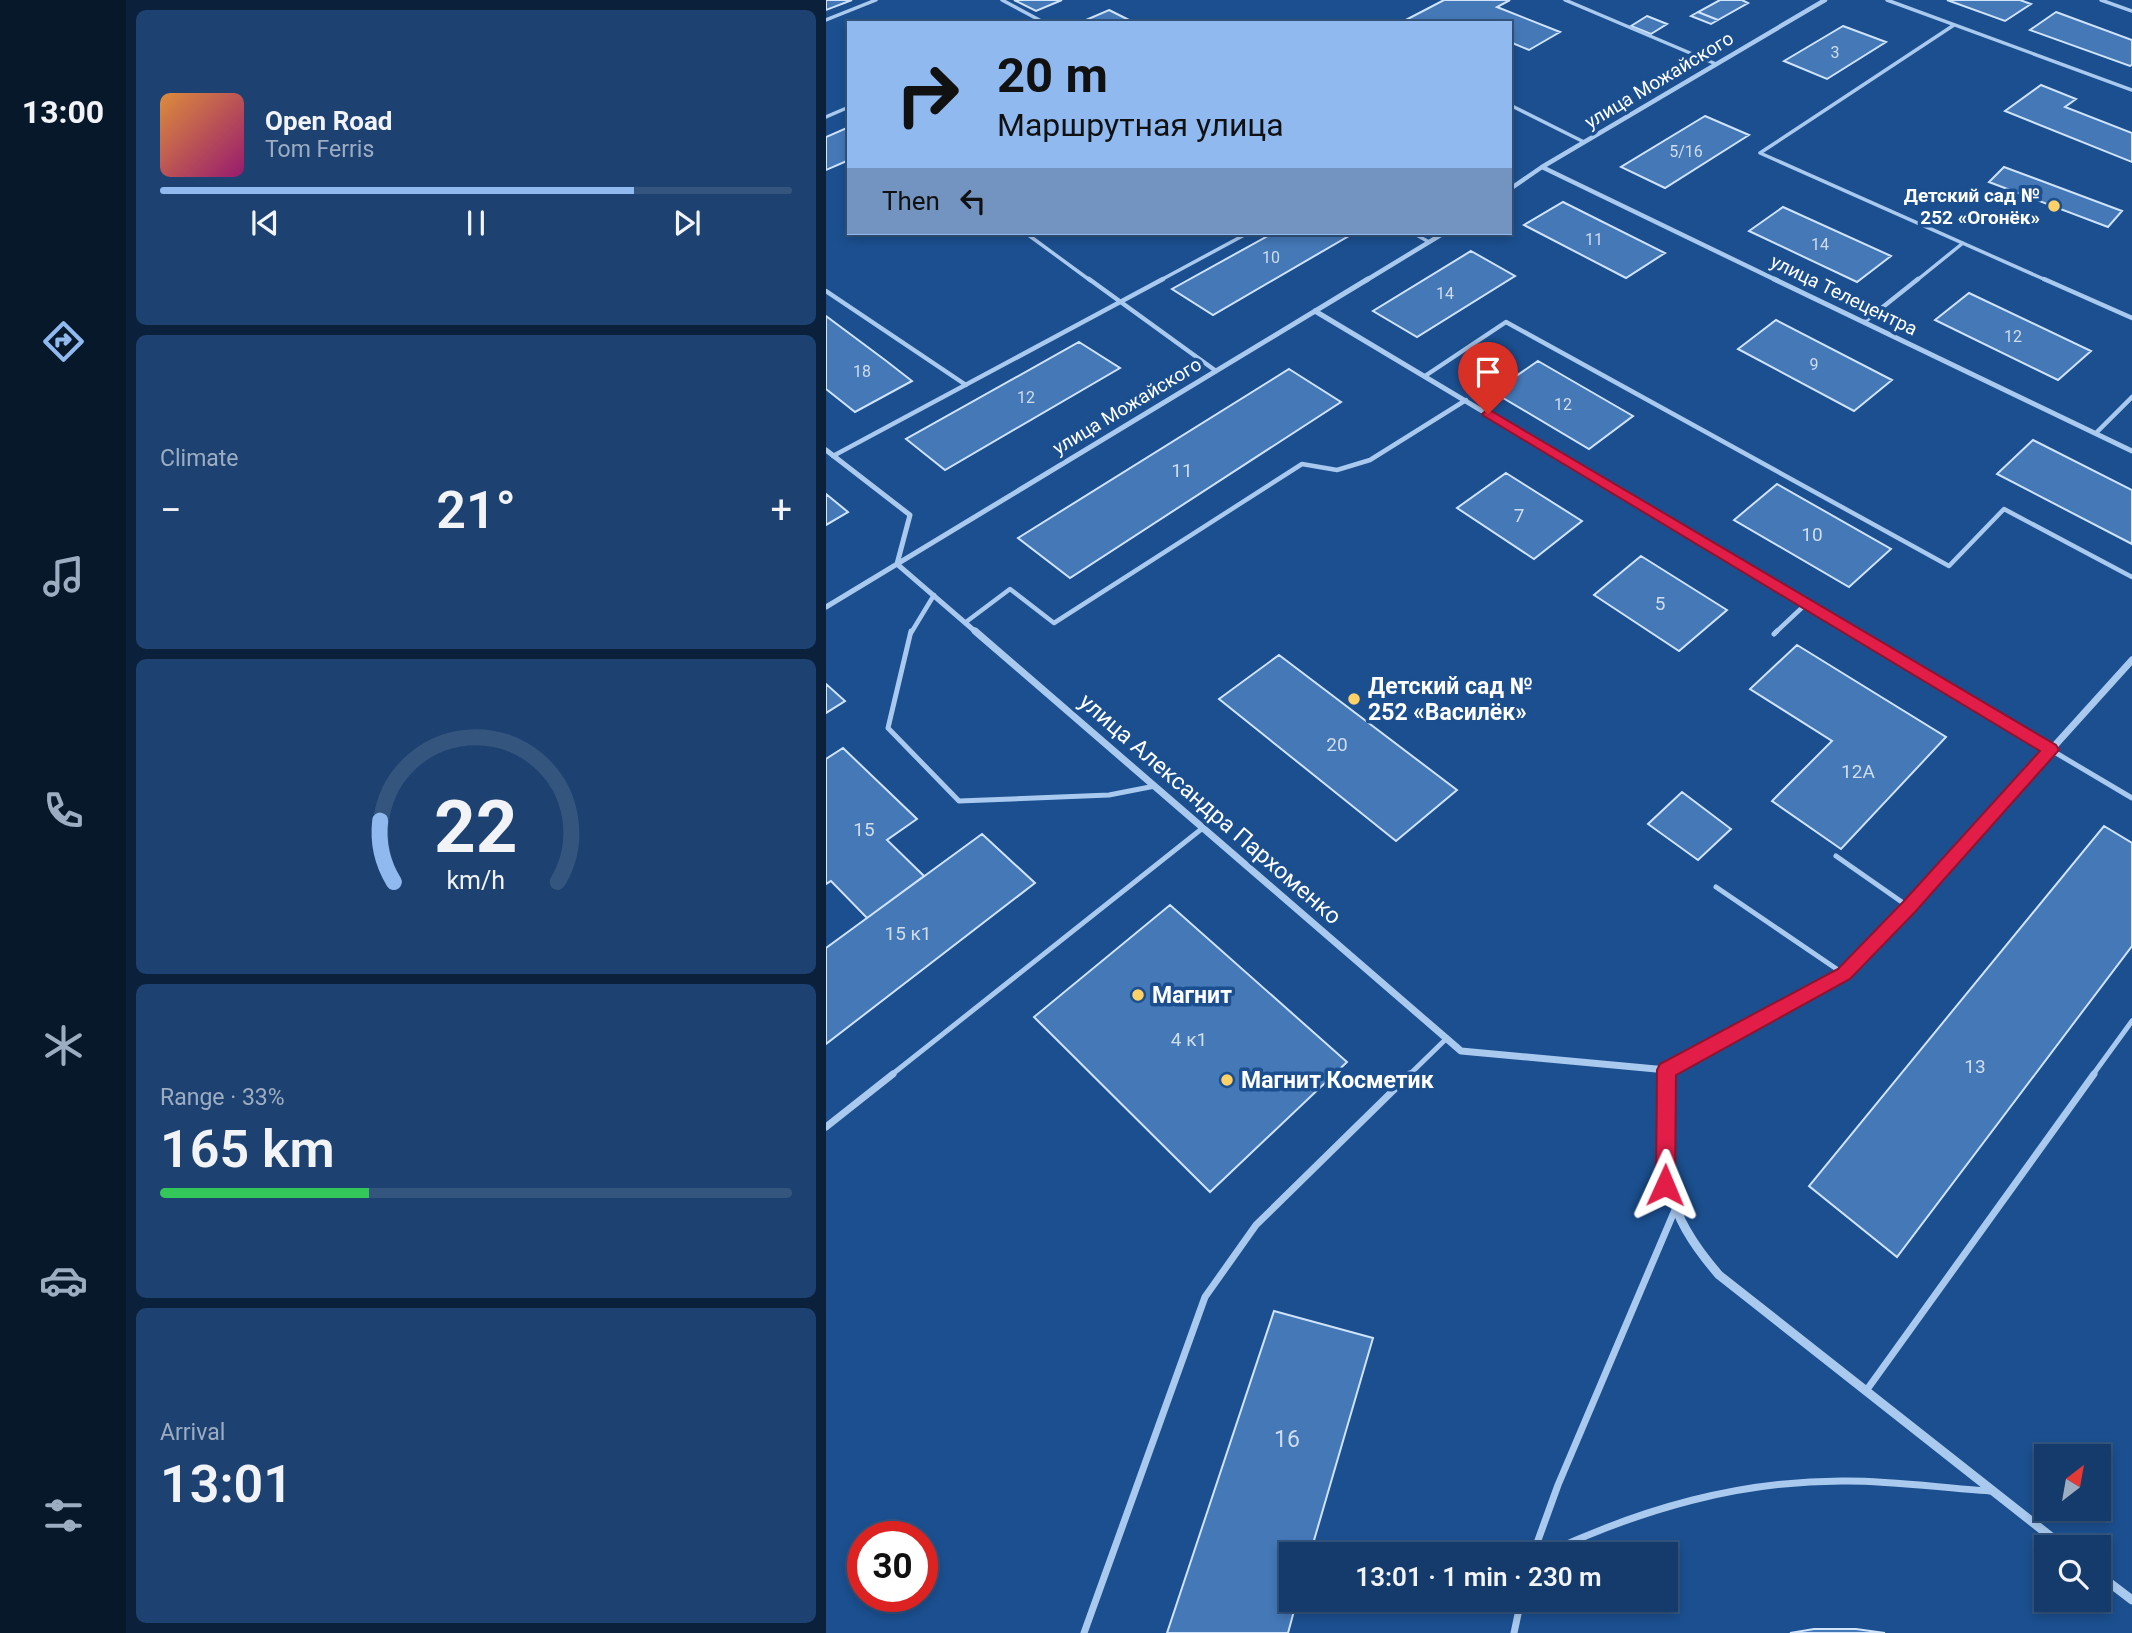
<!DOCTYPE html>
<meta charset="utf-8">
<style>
:root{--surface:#143b6b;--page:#1d4271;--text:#f1f3f6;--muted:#9dadc1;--line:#33557e;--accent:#90b9f0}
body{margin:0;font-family:Roboto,sans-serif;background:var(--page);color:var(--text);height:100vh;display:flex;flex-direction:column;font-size:26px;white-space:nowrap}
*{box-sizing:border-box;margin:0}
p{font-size:23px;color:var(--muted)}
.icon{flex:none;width:38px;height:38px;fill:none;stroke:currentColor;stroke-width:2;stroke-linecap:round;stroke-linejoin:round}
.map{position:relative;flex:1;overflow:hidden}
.panel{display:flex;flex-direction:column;gap:10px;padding:10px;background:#0b203b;width:700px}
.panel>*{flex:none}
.banner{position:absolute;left:21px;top:21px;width:665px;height:214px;border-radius:0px;box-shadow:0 4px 10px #0003,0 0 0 2px var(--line);background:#90b9f0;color:#111;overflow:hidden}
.needle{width:46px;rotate:31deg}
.buttons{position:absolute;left:1208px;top:1444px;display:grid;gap:14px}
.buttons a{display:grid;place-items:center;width:77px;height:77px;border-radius:0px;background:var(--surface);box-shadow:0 4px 10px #0003,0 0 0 2px var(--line);font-size:35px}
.speed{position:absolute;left:21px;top:1521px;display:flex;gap:14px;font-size:35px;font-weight:700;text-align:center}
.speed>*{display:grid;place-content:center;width:91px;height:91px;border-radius:50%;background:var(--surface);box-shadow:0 4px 10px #0003,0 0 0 2px var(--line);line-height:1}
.speed .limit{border:10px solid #d22;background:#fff;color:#111}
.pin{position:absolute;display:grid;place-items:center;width:60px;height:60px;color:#fff;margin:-72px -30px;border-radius:50% 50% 50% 0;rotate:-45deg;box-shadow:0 0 7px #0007}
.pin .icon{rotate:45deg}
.me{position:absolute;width:77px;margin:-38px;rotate:1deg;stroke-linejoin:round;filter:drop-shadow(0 0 5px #0008)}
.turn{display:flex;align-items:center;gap:24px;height:147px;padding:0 35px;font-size:32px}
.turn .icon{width:91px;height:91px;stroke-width:2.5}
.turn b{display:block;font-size:49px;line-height:60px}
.then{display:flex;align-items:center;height:66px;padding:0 35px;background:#0003;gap:14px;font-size:26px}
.big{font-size:52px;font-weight:600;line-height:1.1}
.panel .tile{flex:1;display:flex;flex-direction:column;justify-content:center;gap:10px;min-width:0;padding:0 24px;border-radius:10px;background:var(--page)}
.panel .dial{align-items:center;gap:0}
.dial svg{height:182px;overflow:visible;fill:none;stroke:var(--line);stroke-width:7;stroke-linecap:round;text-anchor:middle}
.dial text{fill:var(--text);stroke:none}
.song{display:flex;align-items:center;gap:21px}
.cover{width:84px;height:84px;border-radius:10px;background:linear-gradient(135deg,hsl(30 70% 55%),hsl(320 70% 35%))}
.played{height:7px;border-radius:4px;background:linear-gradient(90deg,var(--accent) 75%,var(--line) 75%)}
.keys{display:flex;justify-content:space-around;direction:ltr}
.heat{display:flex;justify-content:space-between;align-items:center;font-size:38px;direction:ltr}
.charge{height:10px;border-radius:5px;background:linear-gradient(90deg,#34c759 33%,var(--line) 0)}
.trip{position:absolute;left:453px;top:1542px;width:399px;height:70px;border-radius:0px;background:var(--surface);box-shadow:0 4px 10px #0003,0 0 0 2px var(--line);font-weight:600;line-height:70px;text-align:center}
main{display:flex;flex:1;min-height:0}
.menu{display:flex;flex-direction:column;width:126px;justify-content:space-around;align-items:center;background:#08182b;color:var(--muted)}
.menu .icon{width:49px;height:49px}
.menu .active{color:var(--accent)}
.menu b{font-size:32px;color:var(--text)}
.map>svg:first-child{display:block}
</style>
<main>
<nav class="menu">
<b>13:00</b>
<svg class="icon active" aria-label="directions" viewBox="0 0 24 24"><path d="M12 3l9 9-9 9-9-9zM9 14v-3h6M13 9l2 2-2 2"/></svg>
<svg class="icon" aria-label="music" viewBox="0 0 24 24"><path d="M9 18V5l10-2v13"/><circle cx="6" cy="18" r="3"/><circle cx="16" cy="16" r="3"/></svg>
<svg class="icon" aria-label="phone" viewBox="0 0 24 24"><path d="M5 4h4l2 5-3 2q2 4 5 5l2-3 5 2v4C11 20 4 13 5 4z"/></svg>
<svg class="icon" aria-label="climate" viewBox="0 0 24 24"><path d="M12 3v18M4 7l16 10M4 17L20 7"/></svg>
<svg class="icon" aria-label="car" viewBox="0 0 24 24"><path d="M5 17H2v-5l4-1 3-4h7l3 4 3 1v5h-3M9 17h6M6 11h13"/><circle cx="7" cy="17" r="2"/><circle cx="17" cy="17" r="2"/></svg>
<svg class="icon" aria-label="filters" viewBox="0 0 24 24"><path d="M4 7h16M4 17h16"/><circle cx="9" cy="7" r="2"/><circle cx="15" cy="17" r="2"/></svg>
</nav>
<section class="panel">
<div class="tile">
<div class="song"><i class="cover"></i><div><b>Open Road</b><p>Tom Ferris</p></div></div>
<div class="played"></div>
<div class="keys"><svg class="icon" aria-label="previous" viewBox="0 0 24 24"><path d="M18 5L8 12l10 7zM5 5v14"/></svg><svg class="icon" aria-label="pause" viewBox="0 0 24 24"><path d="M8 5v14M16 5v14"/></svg><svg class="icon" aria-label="next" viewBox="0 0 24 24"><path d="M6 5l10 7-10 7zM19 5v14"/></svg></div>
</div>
<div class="tile"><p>Climate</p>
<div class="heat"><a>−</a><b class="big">21°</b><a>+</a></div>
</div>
<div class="tile dial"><svg viewBox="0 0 100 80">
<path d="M14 69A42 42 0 1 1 86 69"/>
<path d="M14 69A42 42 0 0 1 8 42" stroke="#90b9f0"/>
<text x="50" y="56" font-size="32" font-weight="700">22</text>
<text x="50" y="72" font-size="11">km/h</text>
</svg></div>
<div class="tile"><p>Range · 33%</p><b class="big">165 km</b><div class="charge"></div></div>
<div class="tile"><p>Arrival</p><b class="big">13:01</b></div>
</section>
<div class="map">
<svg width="1306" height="1633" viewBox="0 0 1306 1633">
<rect width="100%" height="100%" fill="#1b4f8f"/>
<path fill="#4478b7" stroke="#cfe3fa" stroke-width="2" d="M0,0H26L0,10Z
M188,0H236L210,11Z
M618,0H684L671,7L734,32L703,50L684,42V23H574Z
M894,0H916L922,3L892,20L872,12Z
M1121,0H1194L1205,4L1179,21Z
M283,10L309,23H253Z
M872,12L892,20L885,24L865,16Z
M1230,12L1306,40V65L1304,66L1204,30Z
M821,16L841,24L825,34L805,26Z
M1017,26L1060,42L1001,79L958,61Z
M1215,85L1250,99L1239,107L1306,133V162L1179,111Z
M879,116L923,135L839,188L795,167Z
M23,127V160L0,170V137Z
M1178,167L1296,211L1282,227L1163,182Z
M737,202L839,253L800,278L698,225Z
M957,207L1065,256L1031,282L923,231Z
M447,233H528L387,315L346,289Z
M645,251L689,276L591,337L547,311Z
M1143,293L1265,351L1232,380L1109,320Z
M0,316L59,360L86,381L29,412L0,389Z
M950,320L1066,380L1028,411L912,349Z
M253,342L294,368L119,470L80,439Z
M712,361L807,416L763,449L667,392Z
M463,369L515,402L244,578L192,538Z
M1207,440L1306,490V544L1171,474Z
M680,473L756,521L708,559L631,508Z
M951,484L1065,549L1023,587L908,520Z
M0,494L22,512L0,525Z
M815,556L901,610L853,651L768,595Z
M971,645L1120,737L1015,849L946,801L1006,741L924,689Z
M453,655L631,790L570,841L393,699Z
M0,684L19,701L0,713Z
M17,748L91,819L61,840L98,876L41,918L5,881L0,884V759Z
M856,792L905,829L872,860L822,824Z
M1278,826L1306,843V946L1071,1257L983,1186Z
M156,834L209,883L0,1044V948Z
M344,905L521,1062L384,1192L208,1017Z
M448,1311L547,1338L484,1554H466V1600H471L462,1633H341Z
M988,1629H1030L1059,1633H964Z"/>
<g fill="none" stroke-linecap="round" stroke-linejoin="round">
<path stroke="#a9c9ee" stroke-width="3.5" d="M176,0L219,23
M739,0L890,64
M1061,0L1306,90
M1275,0L1306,11
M0,20L50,0
M1128,25L934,153L1222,281
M684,105L758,142
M0,117L23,107
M587,233L603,242
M201,234L265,281
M333,281L422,233
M1090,281L1137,243"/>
<path stroke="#a9c9ee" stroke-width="4.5" d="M263,279L390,371
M1218,279L1306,318
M0,291L140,385
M1038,322L1092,279
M599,376L680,322L1123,566L1178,509L1306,577
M1270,433L1306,397
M7,456L337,279
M140,622L184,589L228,623L476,464L511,470L544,460L640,400
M85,633L108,595
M949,633L981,603"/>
<path stroke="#a9c9ee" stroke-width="5" d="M85,631L62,728L133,801L283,795L329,786
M948,634L951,631
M1225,750L1306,798
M1010,856L1083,907
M890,887L1018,974
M64,1076L378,827
M582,1076L621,1038
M1266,1076L1306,1021"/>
<path stroke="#a9c9ee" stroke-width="7" d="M0,1127L67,1074
M1040,1391L1268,1074
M707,1554L732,1485L848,1212
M719,1554C815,1509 914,1480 1021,1481C1069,1481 1116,1488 1164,1491
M258,1633L379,1297L430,1225L584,1074
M688,1633L695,1600"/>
<path stroke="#a9c9ee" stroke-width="4.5" d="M716,167L952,281
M684,189L716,167L999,0
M539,281L618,233"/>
<path stroke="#a9c9ee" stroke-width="5" d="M948,279L1306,451
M489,311L1028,633
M0,450L84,515L71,564
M71,564L151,633
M0,607L542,279"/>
<path stroke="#a9c9ee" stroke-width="7" d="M149,631L635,1051L841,1070
M1025,631L1225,750
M841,1070L1018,974L1083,907L1306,660
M841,1076V1070"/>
<path stroke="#a9c9ee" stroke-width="9" d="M841,1074C838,1165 830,1202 893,1275L1238,1547
M1272,1574L1306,1600"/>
</g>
<path fill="#e11d48" stroke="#92132f" stroke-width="2" d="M662,409L1230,745L1233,750L1089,912L1024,979L850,1075L849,1185L846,1192L839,1195L833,1192L830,1185L831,1070L834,1064L1012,969L1077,902L1214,751L658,416L656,414Z"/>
<g fill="#ffd166" stroke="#1b4f8f" stroke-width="2.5">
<circle cx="1228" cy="206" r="7"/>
<circle cx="528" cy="699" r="7"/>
<circle cx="312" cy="995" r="7"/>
<circle cx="401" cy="1080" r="7"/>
</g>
<g text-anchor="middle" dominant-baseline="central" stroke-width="7" stroke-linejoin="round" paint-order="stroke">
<g font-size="16" fill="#d0dded">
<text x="1009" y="52">3</text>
<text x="860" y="151">5/16</text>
<text x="768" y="239">11</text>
<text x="994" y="244">14</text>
<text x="445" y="257">10</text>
<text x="619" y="293">14</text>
<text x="1187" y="336">12</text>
<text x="988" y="364">9</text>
<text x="36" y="371">18</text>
<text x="200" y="397">12</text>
<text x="737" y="404">12</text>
</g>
<g font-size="19" fill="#fff" stroke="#1b4f8f">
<text transform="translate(833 80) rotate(-31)">улица Можайского</text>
<text transform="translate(1018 295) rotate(26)">улица Телецентра</text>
<text transform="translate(301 406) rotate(-31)">улица Можайского</text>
</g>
<g font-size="19" font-weight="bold" fill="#fff" stroke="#1b4f8f" text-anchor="end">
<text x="1214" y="195">Детский сад №<tspan x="1214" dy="22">252 «Огонёк»</tspan></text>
</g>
<g font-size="19" fill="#d0dded">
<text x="356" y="470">11</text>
<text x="693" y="515">7</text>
<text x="986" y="534">10</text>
<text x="834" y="603">5</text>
<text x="511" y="744">20</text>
<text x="1032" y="771">12А</text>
<text x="38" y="829">15</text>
<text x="82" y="933">15 к1</text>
<text x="363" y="1039">4 к1</text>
<text x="1149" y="1066">13</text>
</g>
<g font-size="23" font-weight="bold" fill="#fff" stroke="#1b4f8f" text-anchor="start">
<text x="542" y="686">Детский сад №<tspan x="542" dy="26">252 «Василёк»</tspan></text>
<text x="326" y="995">Магнит</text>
<text x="415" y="1080">Магнит Косметик</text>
</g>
<g font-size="23" fill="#fff" stroke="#1b4f8f">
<text transform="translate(384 809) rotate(41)">улица Александра Пархоменко</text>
</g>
<g font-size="23" fill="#d0dded">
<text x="461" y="1439">16</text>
</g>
</g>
</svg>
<div class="buttons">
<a><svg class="needle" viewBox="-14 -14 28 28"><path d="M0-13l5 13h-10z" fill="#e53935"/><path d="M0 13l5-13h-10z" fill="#9dadc1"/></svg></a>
<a><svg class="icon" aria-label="search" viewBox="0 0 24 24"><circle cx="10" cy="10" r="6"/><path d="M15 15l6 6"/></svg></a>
</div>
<div class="speed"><div class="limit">30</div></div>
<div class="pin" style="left:662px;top:414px;background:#d93025"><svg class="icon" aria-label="arrive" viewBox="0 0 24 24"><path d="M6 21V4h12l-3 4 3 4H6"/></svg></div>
<svg class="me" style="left:839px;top:1185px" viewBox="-20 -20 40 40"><path d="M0-17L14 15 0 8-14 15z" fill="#e11d48" stroke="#fff" stroke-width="4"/></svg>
<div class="trip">13:01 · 1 min · 230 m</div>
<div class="banner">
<div class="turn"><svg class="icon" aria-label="right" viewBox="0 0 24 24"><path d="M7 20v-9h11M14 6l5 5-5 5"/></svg><div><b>20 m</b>Маршрутная улица</div></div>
<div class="then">Then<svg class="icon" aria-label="left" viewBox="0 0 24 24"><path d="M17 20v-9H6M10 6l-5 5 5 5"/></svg></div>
</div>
</div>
</main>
